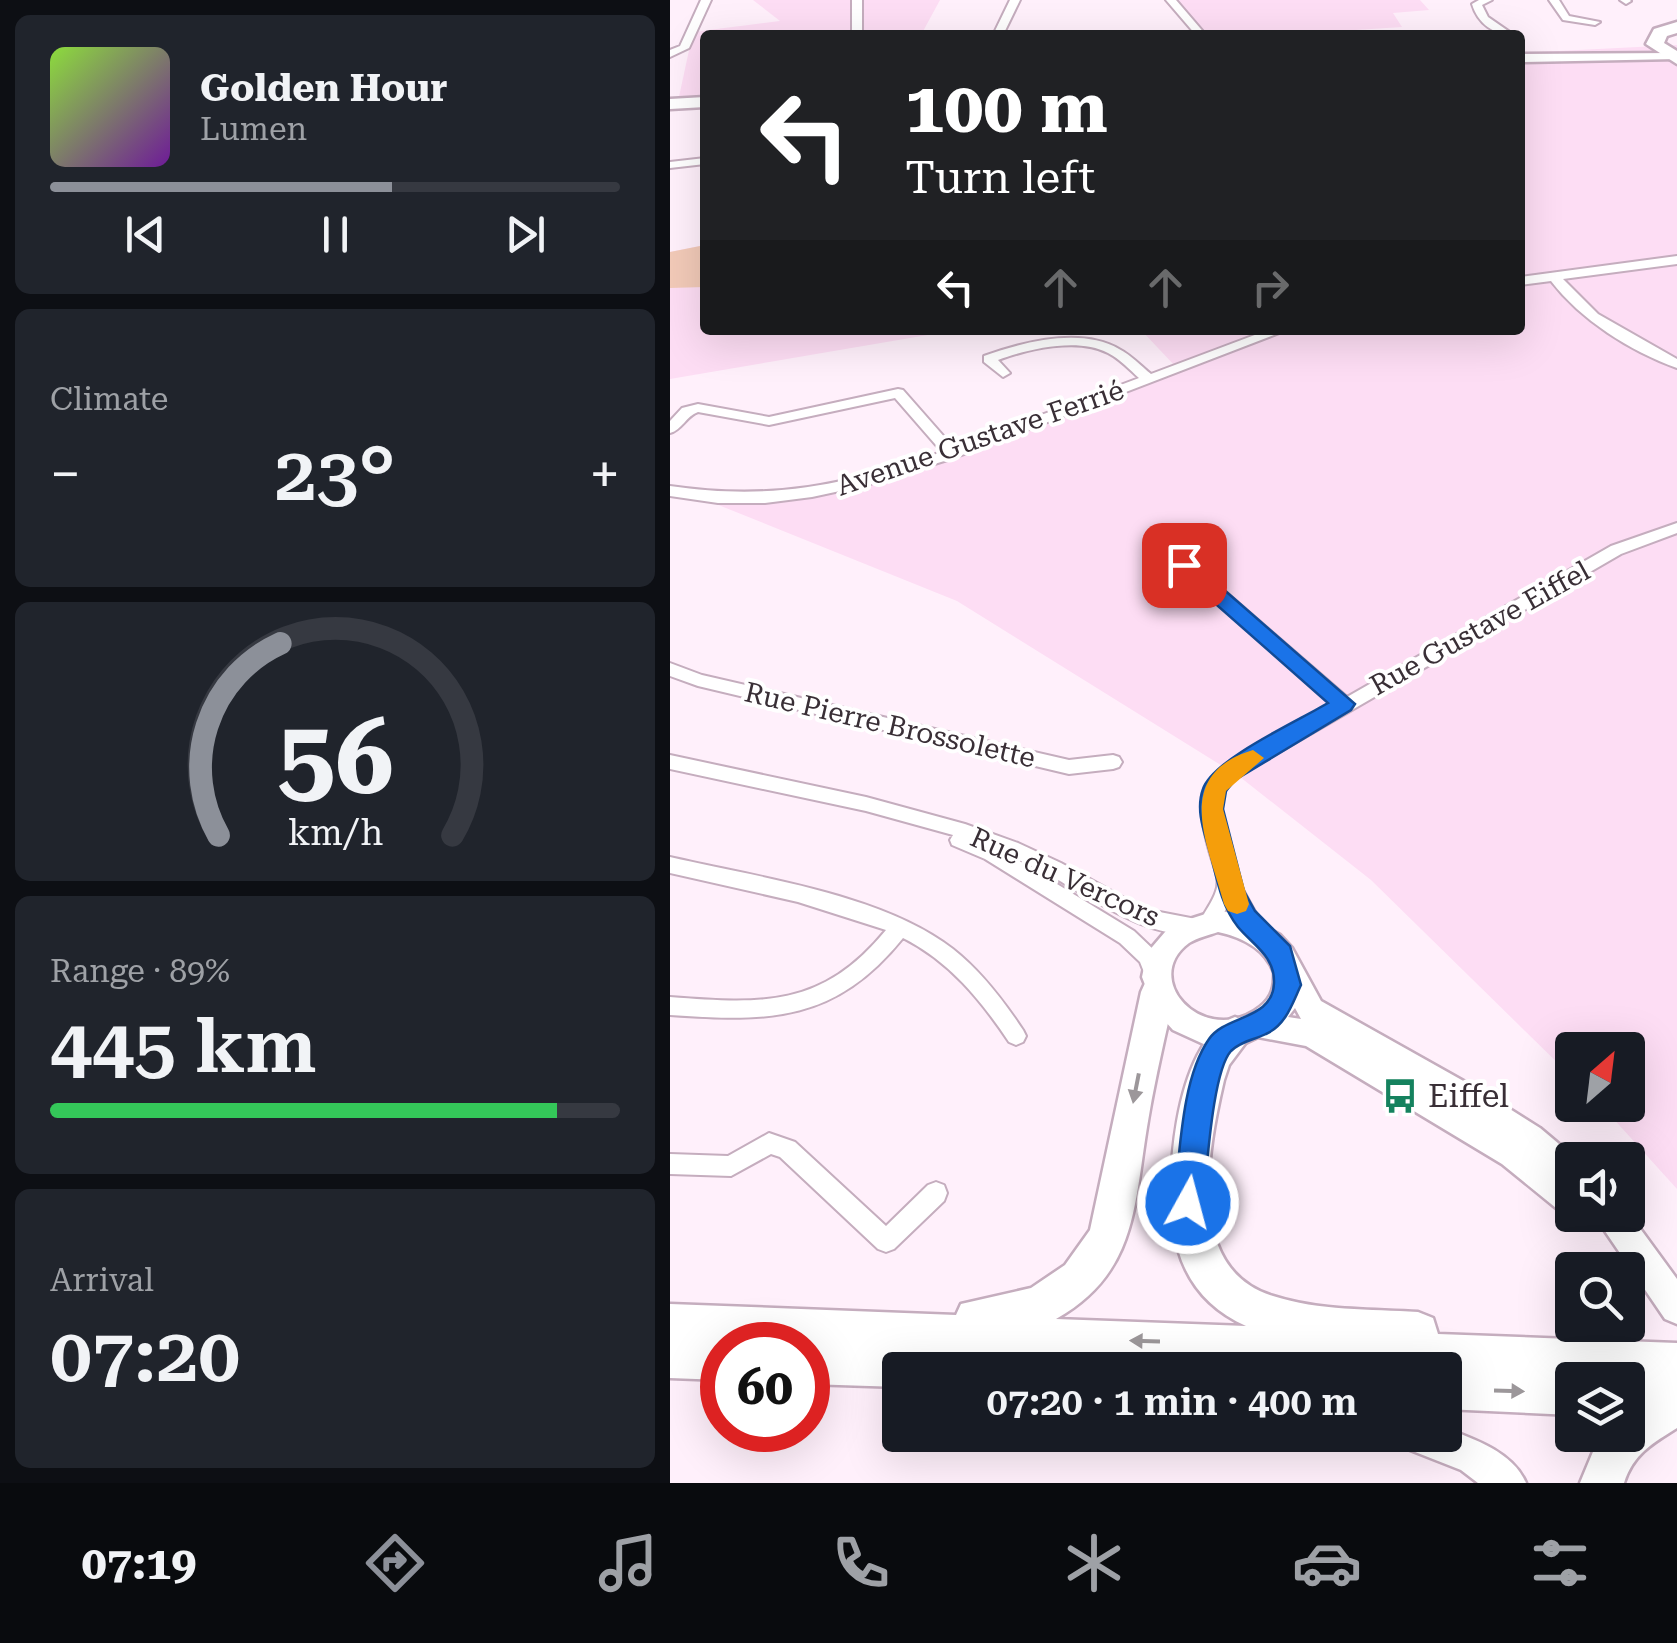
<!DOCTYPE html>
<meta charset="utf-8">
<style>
:root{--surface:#171b24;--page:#20242c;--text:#f1f3f6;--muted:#9ea1a6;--line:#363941;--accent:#8c9099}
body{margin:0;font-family:"Roboto Serif",serif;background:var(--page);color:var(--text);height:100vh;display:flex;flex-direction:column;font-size:38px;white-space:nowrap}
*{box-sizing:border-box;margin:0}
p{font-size:32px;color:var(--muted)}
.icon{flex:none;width:55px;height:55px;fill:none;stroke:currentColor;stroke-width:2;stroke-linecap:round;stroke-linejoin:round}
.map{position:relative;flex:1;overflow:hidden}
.sheet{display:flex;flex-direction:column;gap:15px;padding:15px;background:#0d0f14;width:670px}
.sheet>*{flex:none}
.top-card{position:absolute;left:30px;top:30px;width:825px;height:305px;border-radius:10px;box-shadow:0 10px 40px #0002;background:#202124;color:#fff;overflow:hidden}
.needle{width:65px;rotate:28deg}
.tools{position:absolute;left:885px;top:1032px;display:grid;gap:20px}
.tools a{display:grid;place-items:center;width:90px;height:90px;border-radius:10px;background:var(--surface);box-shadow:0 10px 40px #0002;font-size:50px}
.speed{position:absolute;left:30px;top:1322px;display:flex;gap:20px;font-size:50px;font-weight:700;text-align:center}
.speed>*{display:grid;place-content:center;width:130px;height:130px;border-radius:50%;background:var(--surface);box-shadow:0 10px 40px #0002;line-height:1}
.speed .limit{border:15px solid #d22;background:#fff;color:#111}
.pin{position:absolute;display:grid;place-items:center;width:85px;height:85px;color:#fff;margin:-42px;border-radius:20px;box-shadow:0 5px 15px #0006}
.me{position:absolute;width:110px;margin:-55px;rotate:7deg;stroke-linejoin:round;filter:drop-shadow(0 0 8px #0008)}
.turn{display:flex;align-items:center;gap:35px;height:210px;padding:0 40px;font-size:45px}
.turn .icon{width:130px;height:130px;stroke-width:2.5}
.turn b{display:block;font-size:70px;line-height:85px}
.lanes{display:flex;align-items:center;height:95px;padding:0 40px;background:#0003;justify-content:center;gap:50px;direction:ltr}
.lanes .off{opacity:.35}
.big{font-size:75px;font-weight:600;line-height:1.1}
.sheet .tile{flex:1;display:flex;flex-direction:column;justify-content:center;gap:15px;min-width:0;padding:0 35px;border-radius:15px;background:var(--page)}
.sheet .dial{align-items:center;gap:0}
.dial svg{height:260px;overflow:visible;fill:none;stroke:var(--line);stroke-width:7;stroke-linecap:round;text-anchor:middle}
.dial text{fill:var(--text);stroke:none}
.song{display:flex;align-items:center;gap:30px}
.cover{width:120px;height:120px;border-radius:15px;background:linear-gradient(135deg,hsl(90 70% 55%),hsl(280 70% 35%))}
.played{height:10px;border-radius:5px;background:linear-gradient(90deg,var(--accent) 60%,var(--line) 60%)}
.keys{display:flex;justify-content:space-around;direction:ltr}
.heat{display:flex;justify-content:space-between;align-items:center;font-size:55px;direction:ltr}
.charge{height:15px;border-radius:8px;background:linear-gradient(90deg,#34c759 89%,var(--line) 0)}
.trip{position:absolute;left:212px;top:1352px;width:580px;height:100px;border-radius:10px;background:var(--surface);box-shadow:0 10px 40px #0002;font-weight:600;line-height:100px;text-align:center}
.tabs{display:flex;height:160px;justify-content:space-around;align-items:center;background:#090b0e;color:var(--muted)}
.tabs .icon{width:70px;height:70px}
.tabs .active{color:var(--accent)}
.tabs b{font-size:45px;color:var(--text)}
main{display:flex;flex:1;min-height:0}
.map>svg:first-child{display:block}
</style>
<main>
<section class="sheet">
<div class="tile">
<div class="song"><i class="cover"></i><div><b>Golden Hour</b><p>Lumen</p></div></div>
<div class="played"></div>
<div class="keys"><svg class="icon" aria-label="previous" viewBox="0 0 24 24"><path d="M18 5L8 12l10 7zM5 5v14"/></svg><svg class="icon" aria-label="pause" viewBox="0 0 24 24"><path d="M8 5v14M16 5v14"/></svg><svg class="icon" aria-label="next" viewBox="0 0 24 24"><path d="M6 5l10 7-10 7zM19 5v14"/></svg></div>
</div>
<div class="tile"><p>Climate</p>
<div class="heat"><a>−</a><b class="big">23°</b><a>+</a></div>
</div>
<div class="tile dial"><svg viewBox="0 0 100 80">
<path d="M14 69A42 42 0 1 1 86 69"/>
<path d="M14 69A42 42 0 0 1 33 10" stroke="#8c9099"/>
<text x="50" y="56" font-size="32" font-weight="700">56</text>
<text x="50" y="72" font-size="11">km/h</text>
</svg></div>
<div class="tile"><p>Range · 89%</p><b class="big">445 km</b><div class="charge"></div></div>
<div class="tile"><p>Arrival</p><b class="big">07:20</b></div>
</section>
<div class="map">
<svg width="1007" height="1483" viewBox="0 0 1007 1483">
<rect width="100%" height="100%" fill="#fff0fb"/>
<path fill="#fdddf4" d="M83,0H270L251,35H35V103L7,106L23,32L110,21Z
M506,0H750L759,10L723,13L732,27L609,35H536Z
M1007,45V1189L931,1105H958V1050H902V1077L701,880L570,777L287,601L41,502L113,501L207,484L505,366L471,330H850V53Z
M35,245V330H287L0,379V252Z"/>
<path fill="#f2cab8" d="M35,245V287L0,288V252Z"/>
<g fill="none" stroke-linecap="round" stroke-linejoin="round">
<defs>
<path id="street" d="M31,0H41L19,48L0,57V50L10,46Z
M182,0H192V35H182Z
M340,0H350L333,35H323Z
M496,0H506L536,35H526Z
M809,0H822L812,5L818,17L844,35C824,35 808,24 802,4Z
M879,0H889L899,16L930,22L925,25L893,20Z
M950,0H960L961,1L956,4Z
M35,158V164L0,168V162Z
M1007,256V264L893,279L928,314L1007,359V368C960,351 911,320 881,281L850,285V277Z
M598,330H617L284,458L193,486L142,497L95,503H48L0,496V486C103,501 175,485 272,452L225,398L99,425L28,412C16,416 12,430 0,433V421L12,408L28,404L99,417L228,389L233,390L284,448L469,378C460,370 450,359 438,353C408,337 358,349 328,360L340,373L333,377L314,362V356C353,342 411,327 449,349C461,355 471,366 481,374Z
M1007,523V533L951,554L563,779C528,820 573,890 595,929L592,935C574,941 566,917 559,903L546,928L539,930L532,926C499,953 414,894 383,877C370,869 355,863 341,856L464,931L485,951L495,976L492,982L485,985L478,982L470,962L450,943L315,859L282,845L280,840L283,835L196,811L0,769V755L196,797L295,824L348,843L391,863L474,909L531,920C535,911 543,901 546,891C550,880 545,870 542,860C531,825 525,799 551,769L664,705L508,569L506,565L508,561H520L677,697L941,546Z
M0,663L32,675L399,760L443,755L449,757L452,762L449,767L443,769L399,774L28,686L0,676Z
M0,857C86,877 213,894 283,949C311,971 333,1000 353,1030L356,1036L353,1042L346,1045L339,1042C311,1000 279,961 233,938C165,1022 101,1022 0,1015V997C93,1004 152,1008 216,930L128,902L0,873Z
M99,1133L125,1142L216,1226L258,1185L266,1182L274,1185L277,1193L274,1201L224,1249L216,1252L208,1249L110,1157L101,1154L61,1176L0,1174V1154L58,1156Z"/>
<path id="secondary" d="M850,54L1001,53L1007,59L850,62Z
M35,97V107L0,109V99Z
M548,910L577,917L610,935L622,948L651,1001L813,1092L870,1128L908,1160H902L905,1215L891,1212L832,1164L636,1046L588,1037L567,1047L538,1046L503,1030L485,1010L472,977L477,953L501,925ZM548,932C572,937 595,949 604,972C605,990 600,1001 584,1011C530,1044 471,978 519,943C527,938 539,935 548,932ZM625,1008L631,1019L618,1017Z
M958,1212L1007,1279V1324L995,1319L924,1215Z
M775,1428C804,1439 843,1452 856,1483H808L791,1470L735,1448L730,1435H775Z"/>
<path id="primary" d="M1007,22V33L997,36L994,43L1007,51V64L976,44L984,29Z
M488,977L500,981L505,992C495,1037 484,1082 477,1127C464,1207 466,1274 386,1319L576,1326C542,1311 518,1285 508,1249C492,1194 503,1040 565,1017L578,1022L583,1033L559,1065L554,1080C538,1149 514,1269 603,1296C649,1311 700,1309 748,1312L763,1318L768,1334L1007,1343V1428C983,1443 963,1454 954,1483H910L930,1435H958V1380H902V1415L775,1409V1370H638L347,1358L352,1370H230V1387L138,1384V1345H52V1380L0,1378V1304L286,1315L291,1304L361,1288L395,1265L420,1230L471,992L476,981Z"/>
</defs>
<use href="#street" stroke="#c5adbe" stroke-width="4"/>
<use href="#secondary" stroke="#c5adbe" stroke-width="5"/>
<use href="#primary" stroke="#c5adbe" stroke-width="5"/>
<use href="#street" fill="#fff" fill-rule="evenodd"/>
<use href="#secondary" fill="#fff" fill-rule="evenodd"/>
<use href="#primary" fill="#fff" fill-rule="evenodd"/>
</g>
<defs><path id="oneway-solid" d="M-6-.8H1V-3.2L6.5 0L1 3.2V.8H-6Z" transform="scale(2.5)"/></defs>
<g fill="#9c979a">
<use href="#oneway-solid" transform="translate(466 1088) rotate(101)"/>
<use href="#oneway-solid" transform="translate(475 1341) rotate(-178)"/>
<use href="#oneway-solid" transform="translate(839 1391) rotate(2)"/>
</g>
<path fill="#1a73e8" stroke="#114b97" stroke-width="2.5" d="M514,559L521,561L685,704L681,710L565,780L556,791L553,809L574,891L585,911L620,946L631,985C622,1004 616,1025 596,1034C584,1040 571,1041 561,1051C542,1072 537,1172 533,1203L529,1213L518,1217L508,1213L504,1203C510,1155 511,1079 539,1039C555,1015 603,1020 604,983C605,956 583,945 568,927C552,907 547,880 541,856C535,834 525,811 533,789C543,759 630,720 658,703L507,570V561Z"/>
<path fill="#f59e0b" d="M583,750L594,758L556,791L553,809L579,904L576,911L567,914L558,911L554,904C538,844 501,775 583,750Z"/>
<defs>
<symbol id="bus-bare" viewBox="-9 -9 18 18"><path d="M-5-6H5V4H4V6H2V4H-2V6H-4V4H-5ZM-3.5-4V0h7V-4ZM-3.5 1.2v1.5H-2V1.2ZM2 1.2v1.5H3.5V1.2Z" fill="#15825e" stroke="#fff" stroke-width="2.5" paint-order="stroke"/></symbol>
</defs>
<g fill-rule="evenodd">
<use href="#bus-bare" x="705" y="1071" width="50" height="50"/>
</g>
<g text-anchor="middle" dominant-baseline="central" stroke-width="8" stroke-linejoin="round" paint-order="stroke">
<g font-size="28" fill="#392f36" stroke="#fff">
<text transform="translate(310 438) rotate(-19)">Avenue Gustave Ferrié</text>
<text transform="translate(810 628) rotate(-29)">Rue Gustave Eiffel</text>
<text transform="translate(220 725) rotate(13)">Rue Pierre Brossolette</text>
<text transform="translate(395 877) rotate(24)">Rue du Vercors</text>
</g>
<g font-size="32" fill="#392f36" stroke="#fff" text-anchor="start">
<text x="758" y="1096">Eiffel</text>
</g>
</g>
</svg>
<div class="tools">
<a><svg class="needle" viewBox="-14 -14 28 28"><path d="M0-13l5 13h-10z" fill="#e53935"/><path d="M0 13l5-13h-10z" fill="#9ea1a6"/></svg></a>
<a><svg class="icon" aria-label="sound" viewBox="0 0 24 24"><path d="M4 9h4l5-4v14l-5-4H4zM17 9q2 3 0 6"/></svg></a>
<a><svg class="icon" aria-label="search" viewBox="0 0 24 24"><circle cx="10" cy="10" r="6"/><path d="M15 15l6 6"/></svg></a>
<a><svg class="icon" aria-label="layers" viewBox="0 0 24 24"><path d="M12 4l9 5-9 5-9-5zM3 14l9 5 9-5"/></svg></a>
</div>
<div class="speed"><div class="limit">60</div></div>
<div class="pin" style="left:514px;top:565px;background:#d93025"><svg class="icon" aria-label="arrive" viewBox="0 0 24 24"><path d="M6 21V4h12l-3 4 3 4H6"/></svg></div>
<svg class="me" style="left:518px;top:1203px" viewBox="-20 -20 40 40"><circle r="17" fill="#1a73e8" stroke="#fff" stroke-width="3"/><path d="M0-11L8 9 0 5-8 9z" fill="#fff"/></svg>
<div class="trip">07:20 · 1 min · 400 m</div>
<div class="top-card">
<div class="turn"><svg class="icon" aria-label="left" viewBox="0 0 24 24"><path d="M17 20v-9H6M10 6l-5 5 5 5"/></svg><div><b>100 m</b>Turn left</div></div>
<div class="lanes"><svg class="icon" aria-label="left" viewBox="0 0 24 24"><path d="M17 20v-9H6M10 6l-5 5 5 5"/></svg><svg class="icon off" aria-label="ahead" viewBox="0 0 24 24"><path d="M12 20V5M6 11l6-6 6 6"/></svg><svg class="icon off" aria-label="ahead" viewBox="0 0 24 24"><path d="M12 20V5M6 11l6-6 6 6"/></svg><svg class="icon off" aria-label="right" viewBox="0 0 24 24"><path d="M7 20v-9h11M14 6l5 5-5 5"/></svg></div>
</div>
</div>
</main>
<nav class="tabs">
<b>07:19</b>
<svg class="icon active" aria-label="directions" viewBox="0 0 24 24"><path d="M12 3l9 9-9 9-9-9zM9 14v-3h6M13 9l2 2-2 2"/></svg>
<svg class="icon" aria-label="music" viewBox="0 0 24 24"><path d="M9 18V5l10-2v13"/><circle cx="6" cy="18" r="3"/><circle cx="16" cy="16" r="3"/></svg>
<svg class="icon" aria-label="phone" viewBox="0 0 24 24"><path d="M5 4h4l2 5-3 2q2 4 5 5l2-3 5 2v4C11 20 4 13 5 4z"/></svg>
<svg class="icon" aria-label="climate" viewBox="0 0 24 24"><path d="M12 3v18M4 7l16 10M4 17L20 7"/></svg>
<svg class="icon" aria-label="car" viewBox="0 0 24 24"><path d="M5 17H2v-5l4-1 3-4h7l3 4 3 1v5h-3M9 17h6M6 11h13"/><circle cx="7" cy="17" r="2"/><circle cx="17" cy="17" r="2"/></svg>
<svg class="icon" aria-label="filters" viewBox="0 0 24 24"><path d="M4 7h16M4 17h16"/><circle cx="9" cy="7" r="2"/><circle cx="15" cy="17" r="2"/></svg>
</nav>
